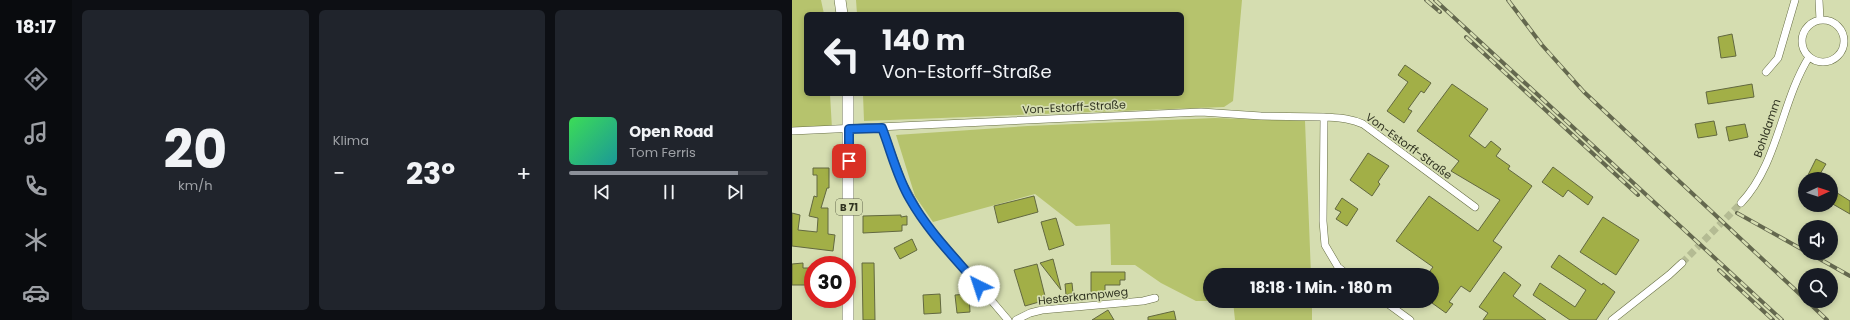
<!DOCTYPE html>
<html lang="de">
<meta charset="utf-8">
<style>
:root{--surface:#171b24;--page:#20242c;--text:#f1f3f6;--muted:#9ea1a6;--line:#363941;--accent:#8c9099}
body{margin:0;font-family:Poppins,sans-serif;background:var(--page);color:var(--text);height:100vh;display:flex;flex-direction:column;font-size:15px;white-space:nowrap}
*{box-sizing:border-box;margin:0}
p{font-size:13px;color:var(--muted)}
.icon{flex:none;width:22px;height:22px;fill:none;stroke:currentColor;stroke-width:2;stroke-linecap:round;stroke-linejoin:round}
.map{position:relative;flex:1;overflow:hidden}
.drawer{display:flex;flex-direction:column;gap:10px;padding:10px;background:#0d0f14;width:720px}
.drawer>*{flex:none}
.top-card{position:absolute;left:12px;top:12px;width:380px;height:84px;border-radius:6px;box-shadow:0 2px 6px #0003;background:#171b24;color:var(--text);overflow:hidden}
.needle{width:26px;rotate:87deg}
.fabs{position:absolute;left:1006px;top:172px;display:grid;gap:8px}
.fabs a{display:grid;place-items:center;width:40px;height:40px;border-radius:50%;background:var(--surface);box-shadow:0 2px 6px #0003;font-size:20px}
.speed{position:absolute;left:12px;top:256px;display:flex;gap:8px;font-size:20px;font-weight:700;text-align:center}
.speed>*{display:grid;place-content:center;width:52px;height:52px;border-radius:50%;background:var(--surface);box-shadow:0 2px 6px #0003;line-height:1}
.speed .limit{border:6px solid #d22;background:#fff;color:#111}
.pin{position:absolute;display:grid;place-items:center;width:34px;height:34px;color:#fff;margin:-17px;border-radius:8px;box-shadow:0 2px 6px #0006}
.me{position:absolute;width:44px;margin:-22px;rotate:319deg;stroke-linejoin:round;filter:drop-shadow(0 0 3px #0008)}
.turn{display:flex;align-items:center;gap:14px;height:84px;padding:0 12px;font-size:18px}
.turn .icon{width:52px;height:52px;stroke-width:2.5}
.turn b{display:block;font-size:28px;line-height:34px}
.big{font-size:30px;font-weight:700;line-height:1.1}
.drawer .card{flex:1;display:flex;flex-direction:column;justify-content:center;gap:6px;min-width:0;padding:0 14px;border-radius:6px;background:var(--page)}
.drawer .dial{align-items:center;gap:0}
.dial b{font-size:52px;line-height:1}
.song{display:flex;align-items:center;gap:12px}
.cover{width:48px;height:48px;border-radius:6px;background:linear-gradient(135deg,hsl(130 70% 55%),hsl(180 70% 35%))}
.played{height:4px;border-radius:2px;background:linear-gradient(90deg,var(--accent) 85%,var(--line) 85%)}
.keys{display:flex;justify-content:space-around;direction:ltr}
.heat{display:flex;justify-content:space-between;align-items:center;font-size:22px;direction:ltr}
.drawer .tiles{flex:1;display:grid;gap:10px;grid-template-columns:repeat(3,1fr)}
.trip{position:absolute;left:411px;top:268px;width:236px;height:40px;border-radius:20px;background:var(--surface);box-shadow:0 2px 6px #0003;font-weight:700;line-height:40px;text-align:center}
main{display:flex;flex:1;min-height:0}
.dock{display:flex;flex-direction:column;width:72px;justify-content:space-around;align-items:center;background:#090b0e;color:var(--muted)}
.dock .icon{width:28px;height:28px}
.dock .on{color:var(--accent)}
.dock b{font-size:18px;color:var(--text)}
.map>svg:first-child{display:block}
</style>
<main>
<nav class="dock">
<b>18:17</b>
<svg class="icon on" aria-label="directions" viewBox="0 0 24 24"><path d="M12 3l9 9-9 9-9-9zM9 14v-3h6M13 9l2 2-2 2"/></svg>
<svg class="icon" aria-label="music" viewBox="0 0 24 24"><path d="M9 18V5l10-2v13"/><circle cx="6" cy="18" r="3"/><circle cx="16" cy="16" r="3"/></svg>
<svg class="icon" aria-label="phone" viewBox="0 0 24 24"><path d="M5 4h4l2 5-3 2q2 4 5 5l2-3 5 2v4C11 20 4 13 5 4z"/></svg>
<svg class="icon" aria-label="climate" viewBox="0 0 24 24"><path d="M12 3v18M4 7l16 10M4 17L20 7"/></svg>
<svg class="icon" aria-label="car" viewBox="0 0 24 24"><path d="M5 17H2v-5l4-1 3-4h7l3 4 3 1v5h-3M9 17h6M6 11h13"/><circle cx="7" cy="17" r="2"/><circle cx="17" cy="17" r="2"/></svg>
</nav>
<section class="drawer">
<div class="tiles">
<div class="card dial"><b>20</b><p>km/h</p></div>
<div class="card"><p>Klima</p>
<div class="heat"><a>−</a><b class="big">23°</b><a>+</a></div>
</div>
<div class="card">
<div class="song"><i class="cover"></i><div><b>Open Road</b><p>Tom Ferris</p></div></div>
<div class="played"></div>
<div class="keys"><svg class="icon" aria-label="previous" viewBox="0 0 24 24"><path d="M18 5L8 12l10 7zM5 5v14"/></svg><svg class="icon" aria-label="pause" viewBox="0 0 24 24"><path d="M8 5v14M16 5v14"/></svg><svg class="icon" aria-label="next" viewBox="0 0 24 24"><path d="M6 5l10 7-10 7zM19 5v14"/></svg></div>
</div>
</div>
</section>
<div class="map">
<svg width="1058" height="320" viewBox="0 0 1058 320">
<rect width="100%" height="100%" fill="#d5ddb0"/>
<path fill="#b6c36d" d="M0,0H29L32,14H14V94H38L40,129L0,130Z
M64,0H450L441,101L432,107L72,121L71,94H390V14H65Z
M423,118L513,121L519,275H418V301H404L369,283L343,265H319L318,224L284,226L243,194L141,222L123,196L104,135L236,126Z
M441,301H520V320H443Z"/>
<path fill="#a2af47" stroke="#626840" d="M940,34L944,56L929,58L926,37Z
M613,65L639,83L632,93L629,91L616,109L620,111L612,123L595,111L616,82L606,75Z
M660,84L696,109L677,136L693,148L699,141L709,149L704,156L718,166L716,169L740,186L701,241L710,247L678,292L669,286L657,302L661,304L654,313L640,303V275H635L641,267L604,241L637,196L686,231L708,200L659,171L667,161L625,131Z
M960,84L962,97L916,104L914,92Z
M922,121L925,135L906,138L903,124Z
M953,124L956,137L937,141L934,127Z
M576,153L597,166L586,182L588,184L580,196L558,180Z
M1024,159L1034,164L1025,179H1014Z
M761,167L801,197L796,205L776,190L771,197L750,182Z
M21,168H37V188H35L29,208H36V234L43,235L41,251L0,246V213L8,215L6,230L25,232L26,218L17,216L22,196L25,197V175H21Z
M1039,189L1058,201V214L1039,203Z
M242,196L246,212L206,223L202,206Z
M550,198L566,209L555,226L544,219L549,212L543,209Z
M109,215V217L115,216V225H110V231L71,233V216Z
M811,217L847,240L824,275L788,252Z
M264,218L272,245L257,250L249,222Z
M120,239L125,250L108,259L102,248Z
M767,255L810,285L811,283L823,292L804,320H778L741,295L748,283L783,307L794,290L759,267Z
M261,259L269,290L248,263Z
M11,263V268H21V285H0V264Z
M70,263H82L83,320H71Z
M245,264L254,300L233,306L222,270Z
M299,272H333V280H328V285H313V294H299Z
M712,272L729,285L721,296L754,320H691L696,313L687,307Z
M280,283L281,293L274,295L273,284Z
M148,294L149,313L132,314L131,295Z
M177,294L178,312L165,313L163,295Z
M316,310L322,320H300Z
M382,311L384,320H356V317Z"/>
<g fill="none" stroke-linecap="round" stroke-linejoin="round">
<path stroke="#b4bb93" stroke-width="7" stroke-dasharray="7 3.5" stroke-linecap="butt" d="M890,263L949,203"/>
<defs>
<path id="street" d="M1027,0L1028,20
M1010 41a21 21 0 1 1 42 0a21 21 0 1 1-42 0Z
M974,72L986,58L1003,0
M532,117C546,118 558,118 571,124L683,207
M90,127L110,182L131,220L216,320
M0,131L409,112L469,116L532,117L531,221L533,245L546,267L556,275
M949,203C986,164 989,102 1017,57
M592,301L618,320
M224,320L238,313L250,310L351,301L363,298
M820,320L877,275L890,263"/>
<path id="primary" d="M48,0L50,14
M56,320V94"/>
</defs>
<use href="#street" stroke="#666d44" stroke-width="8"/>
<use href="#primary" stroke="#666d44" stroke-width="12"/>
<use href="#street" stroke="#fff" stroke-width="7"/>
<use href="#primary" stroke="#fff" stroke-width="11"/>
<defs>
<path id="rail" d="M634,0L648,12
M643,0L990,320
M716,0L750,45L792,92L1013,299
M674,37L846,195
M945,213L1013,251
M1017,253L1058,276
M927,270L981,320
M1015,301L1035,320"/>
</defs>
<use href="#rail" stroke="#64684e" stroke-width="4"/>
<use href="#rail" stroke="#d5ddb0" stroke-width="2.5" stroke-dasharray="8" stroke-linecap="butt"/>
</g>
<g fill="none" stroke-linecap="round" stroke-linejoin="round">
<defs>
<path id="route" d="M57,161V129L90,128C99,151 105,177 118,199C136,231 163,258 187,286"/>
</defs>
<use href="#route" stroke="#114b97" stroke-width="10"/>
<use href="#route" stroke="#1a73e8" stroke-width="7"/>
</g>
<g text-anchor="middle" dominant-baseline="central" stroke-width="3.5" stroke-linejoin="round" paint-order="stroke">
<rect fill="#d5ddb0" stroke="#61654b" stroke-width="1" x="44" y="199" width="26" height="16" rx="3"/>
<g font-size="10" font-weight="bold" fill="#2f3220">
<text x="57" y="207">B 71</text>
</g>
<g font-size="11" fill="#2f3220" stroke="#d5ddb0">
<text transform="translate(282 107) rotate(-3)">Von-Estorff-Straße</text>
<text transform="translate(975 128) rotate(-71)">Bohldamm</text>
<text transform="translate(617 146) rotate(36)">Von-Estorff-Straße</text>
<text transform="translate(291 296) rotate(-6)">Hesterkampweg</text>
</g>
</g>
</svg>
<div class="fabs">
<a><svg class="needle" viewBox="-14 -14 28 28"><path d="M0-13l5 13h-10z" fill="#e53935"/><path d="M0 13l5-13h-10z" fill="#9ea1a6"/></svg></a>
<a><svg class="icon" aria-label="sound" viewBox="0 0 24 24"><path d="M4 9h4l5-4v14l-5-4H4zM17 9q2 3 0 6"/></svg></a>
<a><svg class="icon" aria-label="search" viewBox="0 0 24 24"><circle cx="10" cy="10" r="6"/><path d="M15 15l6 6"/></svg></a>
</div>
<div class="speed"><div class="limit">30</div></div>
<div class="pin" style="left:57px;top:161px;background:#d93025"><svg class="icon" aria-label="arrive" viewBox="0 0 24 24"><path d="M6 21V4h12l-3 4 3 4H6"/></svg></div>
<svg class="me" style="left:187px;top:286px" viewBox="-20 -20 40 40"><circle r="19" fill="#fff"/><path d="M0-13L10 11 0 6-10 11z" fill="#1a73e8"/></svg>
<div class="trip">18:18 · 1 Min. · 180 m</div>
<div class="top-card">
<div class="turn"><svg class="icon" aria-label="left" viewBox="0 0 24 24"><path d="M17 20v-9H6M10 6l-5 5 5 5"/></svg><div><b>140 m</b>Von-Estorff-Straße</div></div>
</div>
</div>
</main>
